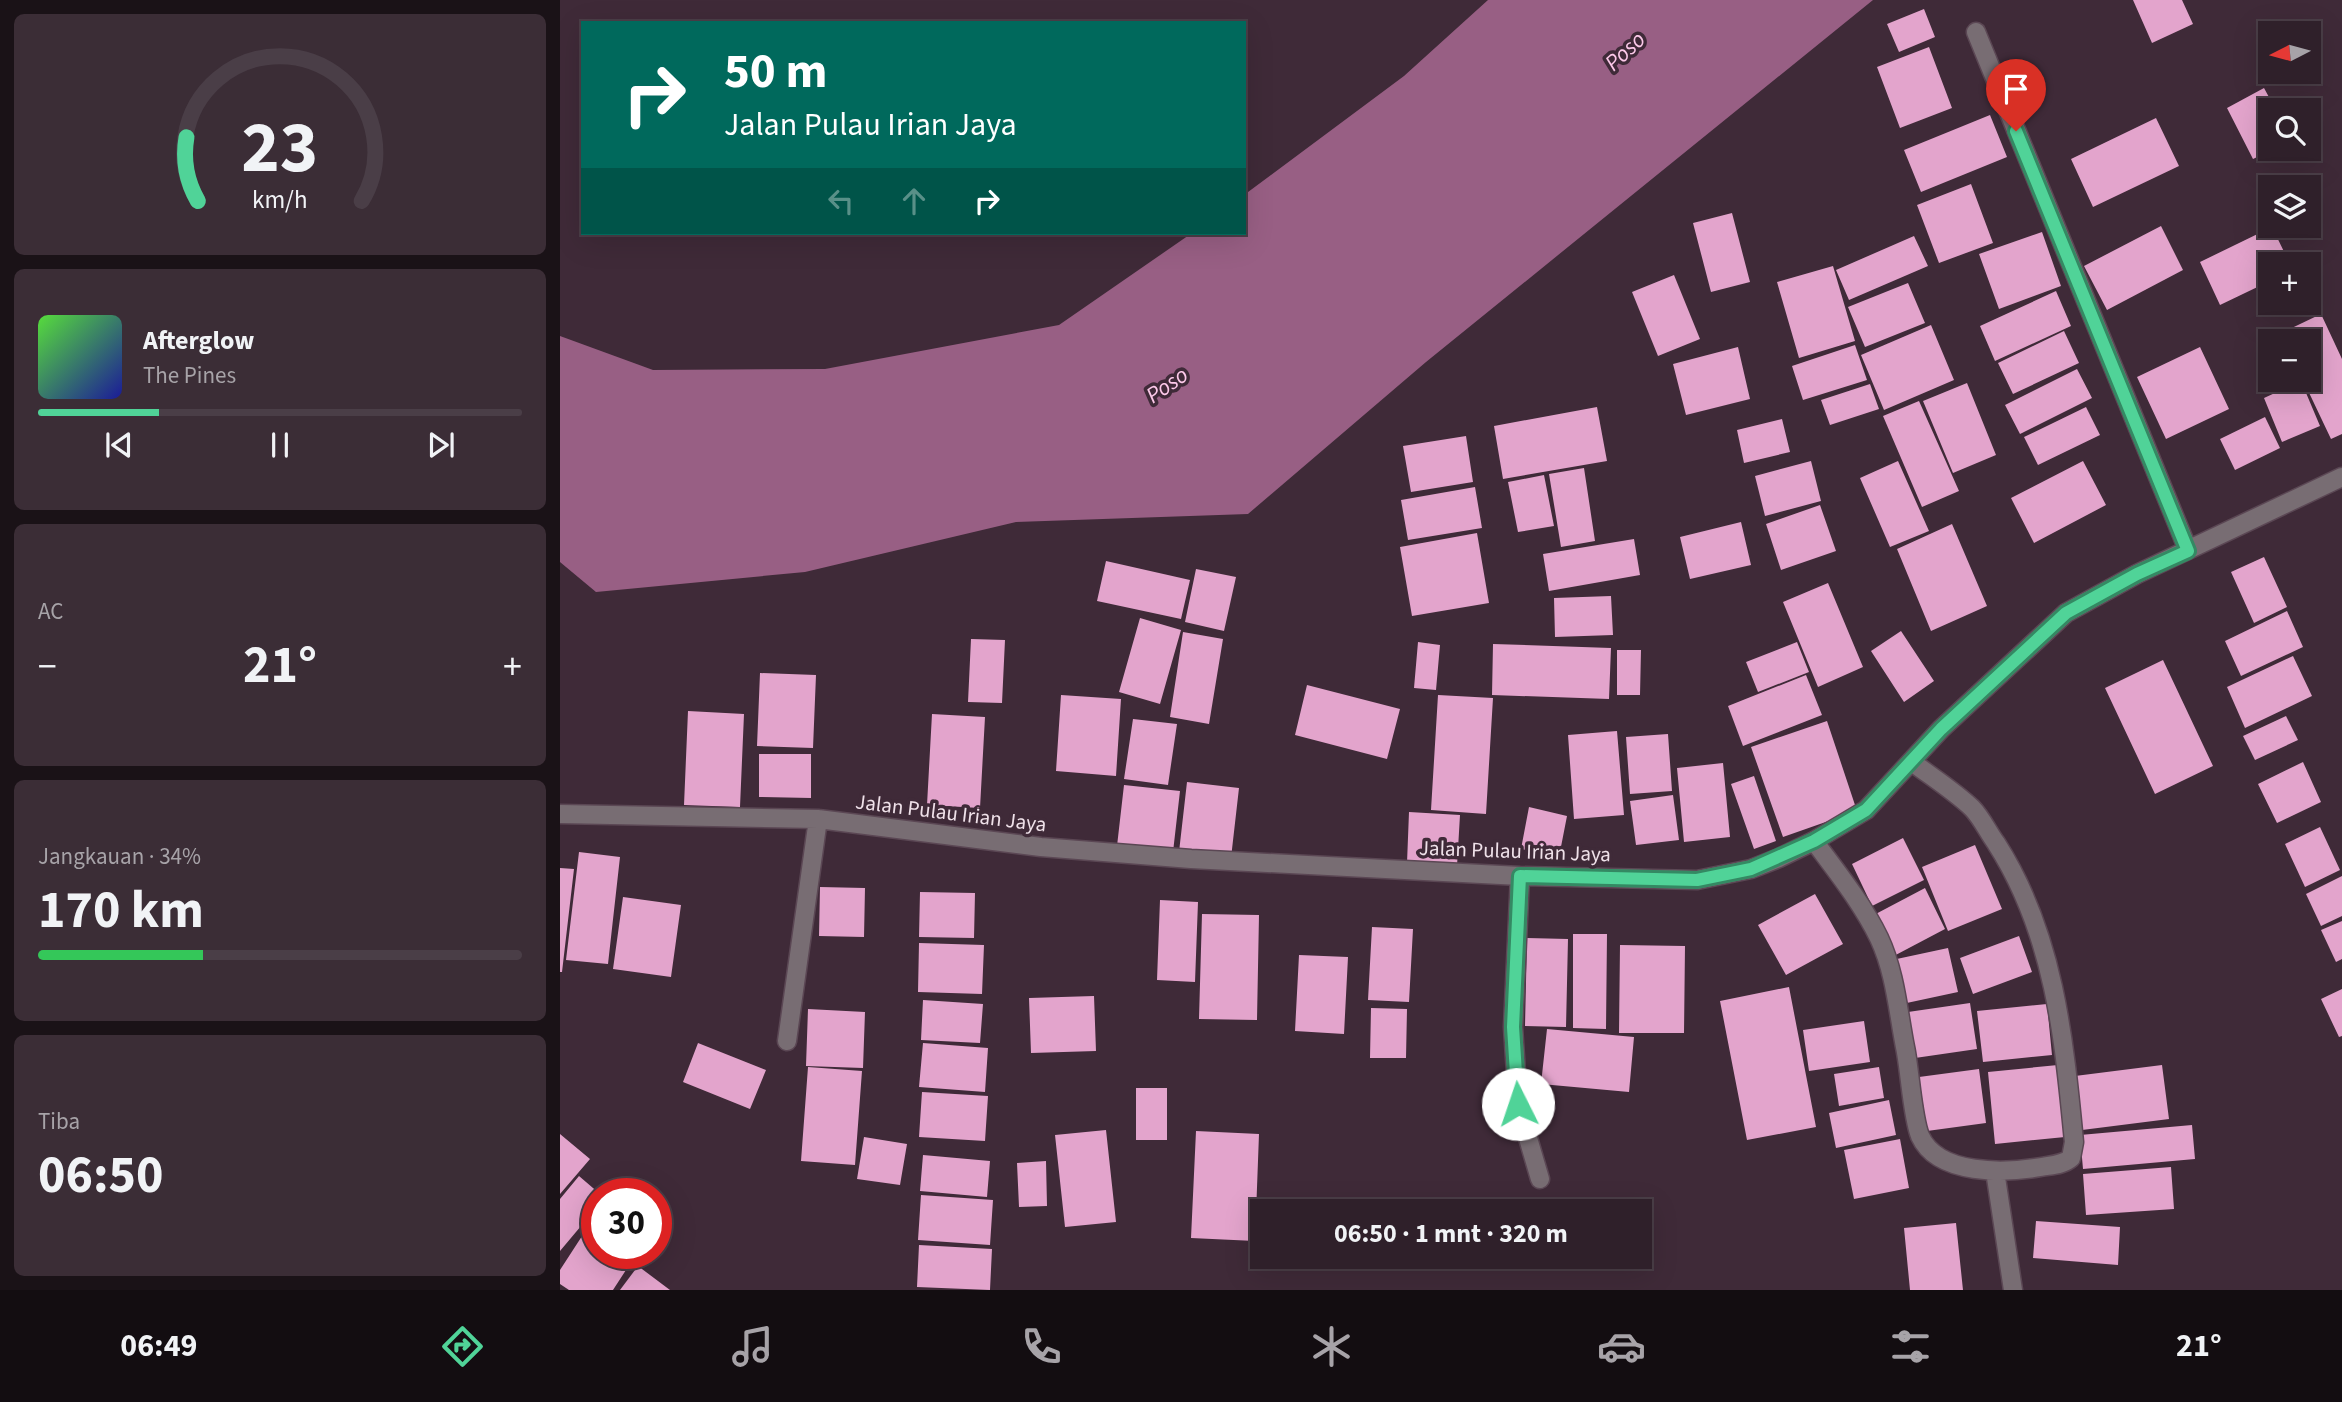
<!DOCTYPE html>
<html lang="id">
<meta charset="utf-8">
<style>
:root{--surface:#2f202a;--page:#3b2d36;--text:#f1f3f6;--muted:#a7a3a8;--line:#4a3e47;--accent:#50d398}
body{margin:0;font-family:"Source Sans 3",sans-serif;background:var(--page);color:var(--text);height:100vh;display:flex;flex-direction:column;font-size:26px;white-space:nowrap}
*{box-sizing:border-box;margin:0}
p{font-size:23px;color:var(--muted)}
.icon{flex:none;width:38px;height:38px;fill:none;stroke:currentColor;stroke-width:2;stroke-linecap:round;stroke-linejoin:round}
.map{position:relative;flex:1;overflow:hidden}
.drawer{display:flex;flex-direction:column;gap:14px;padding:14px;background:#1a1217;width:560px}
.drawer>*{flex:none}
.hud{position:absolute;left:21px;top:21px;width:665px;height:214px;border-radius:0px;box-shadow:0 7px 28px #0002,0 0 0 2px var(--line);background:#00695c;color:#fff;overflow:hidden}
.needle{width:46px;rotate:264deg}
.fabs{position:absolute;left:1698px;top:21px;display:grid;gap:14px}
.fabs a{display:grid;place-items:center;width:63px;height:63px;border-radius:0px;background:var(--surface);box-shadow:0 7px 28px #0002,0 0 0 2px var(--line);font-size:35px}
.speed{position:absolute;left:21px;top:1178px;display:flex;gap:14px;font-size:35px;font-weight:700;text-align:center}
.speed>*{display:grid;place-content:center;width:91px;height:91px;border-radius:50%;background:var(--surface);box-shadow:0 7px 28px #0002,0 0 0 2px var(--line);line-height:1}
.speed .limit{border:10px solid #d22;background:#fff;color:#111}
.pin{position:absolute;display:grid;place-items:center;width:60px;height:60px;color:#fff;margin:-72px -30px;border-radius:50% 50% 50% 0;rotate:-45deg;box-shadow:0 0 7px #0007}
.pin .icon{rotate:45deg}
.me{position:absolute;width:77px;margin:-38px;rotate:356deg;stroke-linejoin:round;filter:drop-shadow(0 0 5px #0008)}
.turn{display:flex;align-items:center;gap:24px;height:147px;padding:0 28px;font-size:32px}
.turn .icon{width:91px;height:91px;stroke-width:2.5}
.turn b{display:block;font-size:49px;line-height:60px}
.lanes{display:flex;align-items:center;height:66px;padding:0 28px;background:#0003;justify-content:center;gap:35px;direction:ltr}
.lanes .off{opacity:.35}
.big{font-size:52px;font-weight:700;line-height:1.1}
.drawer .card{flex:1;display:flex;flex-direction:column;justify-content:center;gap:10px;min-width:0;padding:0 24px;border-radius:10px;background:var(--page)}
.drawer .dial{align-items:center;gap:0}
.dial svg{height:182px;overflow:visible;fill:none;stroke:var(--line);stroke-width:7;stroke-linecap:round;text-anchor:middle}
.dial text{fill:var(--text);stroke:none}
.song{display:flex;align-items:center;gap:21px}
.cover{width:84px;height:84px;border-radius:10px;background:linear-gradient(135deg,hsl(110 70% 55%),hsl(240 70% 35%))}
.played{height:7px;border-radius:4px;background:linear-gradient(90deg,var(--accent) 25%,var(--line) 25%)}
.keys{display:flex;justify-content:space-around;direction:ltr}
.heat{display:flex;justify-content:space-between;align-items:center;font-size:38px;direction:ltr}
.charge{height:10px;border-radius:5px;background:linear-gradient(90deg,#34c759 34%,var(--line) 0)}
.trip{position:absolute;left:690px;top:1199px;width:402px;height:70px;border-radius:0px;background:var(--surface);box-shadow:0 7px 28px #0002,0 0 0 2px var(--line);font-weight:700;line-height:70px;text-align:center}
.tabs{display:flex;height:112px;justify-content:space-around;align-items:center;background:#130d11;color:var(--muted)}
.tabs .icon{width:49px;height:49px}
.tabs .current{color:var(--accent)}
.tabs b{font-size:32px;color:var(--text)}
main{display:flex;flex:1;min-height:0}
.map>svg:first-child{display:block}
</style>
<main>
<section class="drawer">
<div class="card dial"><svg viewBox="0 0 100 80">
<path d="M14 69A42 42 0 1 1 86 69"/>
<path d="M14 69A42 42 0 0 1 9 41" stroke="#50d398"/>
<text x="50" y="56" font-size="32" font-weight="700">23</text>
<text x="50" y="72" font-size="11">km/h</text>
</svg></div>
<div class="card">
<div class="song"><i class="cover"></i><div><b>Afterglow</b><p>The Pines</p></div></div>
<div class="played"></div>
<div class="keys"><svg class="icon" aria-label="previous" viewBox="0 0 24 24"><path d="M18 5L8 12l10 7zM5 5v14"/></svg><svg class="icon" aria-label="pause" viewBox="0 0 24 24"><path d="M8 5v14M16 5v14"/></svg><svg class="icon" aria-label="next" viewBox="0 0 24 24"><path d="M6 5l10 7-10 7zM19 5v14"/></svg></div>
</div>
<div class="card"><p>AC</p>
<div class="heat"><a>−</a><b class="big">21°</b><a>+</a></div>
</div>
<div class="card"><p>Jangkauan · 34%</p><b class="big">170 km</b><div class="charge"></div></div>
<div class="card"><p>Tiba</p><b class="big">06:50</b></div>
</section>
<div class="map">
<svg width="1782" height="1290" viewBox="0 0 1782 1290">
<rect width="100%" height="100%" fill="#3f2a38"/>
<path fill="#985f84" d="M928,0H1313L866,362L688,514L456,522L245,572L36,592L0,562V336L93,370L265,369L499,325L632,233H684V195L844,76Z"/>
<path fill="#e3a4cc" d="M1573,0H1622L1633,24L1592,43Z
M1364,9L1375,37L1339,52L1327,24Z
M1369,47L1392,108L1340,128L1317,67Z
M1704,88L1716,110H1710V151L1693,159L1667,108Z
M1430,115L1447,157L1361,192L1344,150Z
M1596,118L1619,166L1533,207L1511,159Z
M1411,184L1433,243L1379,263L1357,205Z
M1172,213L1190,282L1151,292L1133,223Z
M1601,226L1623,270L1547,310L1524,266Z
M1712,227L1730,264H1710V281L1660,305L1640,262Z
M1482,232L1501,286L1439,309L1419,254Z
M1354,236L1368,266L1289,300L1276,270Z
M1273,266L1295,341L1239,358L1217,282Z
M1114,275L1140,339L1098,356L1072,292Z
M1348,283L1365,323L1305,347L1288,307Z
M1496,291L1511,326L1435,361L1420,326Z
M1761,314L1782,359V434L1771,439L1743,380H1748V341H1725L1721,333Z
M1371,325L1394,380L1324,410L1301,355Z
M1504,331L1519,363L1453,394L1438,363Z
M1295,345L1307,380L1243,400L1232,366Z
M1178,347L1190,399L1126,415L1113,364Z
M1640,347L1669,409L1606,439L1577,377Z
M1517,369L1532,398L1460,434L1445,405Z
M1741,381L1760,426L1722,442L1704,398Z
M1407,383L1436,455L1393,473L1363,401Z
M1310,384L1319,409L1270,425L1261,400Z
M1359,401L1399,491L1362,507L1323,416Z
M1037,407L1047,461L943,479L934,426Z
M1526,407L1540,435L1478,465L1464,437Z
M1705,417L1720,448L1675,470L1660,439Z
M1222,419L1230,452L1184,463L1177,430Z
M906,436L913,482L851,492L843,446Z
M1251,461L1261,501L1205,516L1195,476Z
M1338,461L1369,531L1330,547L1300,478Z
M1523,461L1546,505L1474,543L1451,498Z
M1024,468L1035,541L1001,547L989,474Z
M984,475L994,526L958,532L948,482Z
M915,487L922,528L848,540L841,500Z
M1260,505L1276,551L1221,570L1206,524Z
M1181,522L1191,565L1130,579L1120,537Z
M1392,524L1427,606L1371,631L1337,549Z
M917,533L929,603L852,616L840,547Z
M1074,539L1080,575L989,591L983,554Z
M1704,557L1727,607L1694,623L1671,572Z
M546,561L630,580L621,619L537,601Z
M636,569L676,577L664,631L625,622Z
M1268,583L1303,667L1258,687L1223,602Z
M1051,596L1053,635L995,637L994,598Z
M1727,611L1743,647L1681,676L1665,641Z
M580,618L621,630L600,704L559,692Z
M1341,631L1374,681L1344,702L1311,651Z
M623,632L663,639L649,724L610,717Z
M411,639L445,640L442,703L408,702Z
M858,642L880,645L876,690L854,688Z
M1237,642L1249,672L1198,692L1186,662Z
M933,644L1051,648L1049,699L932,695Z
M1057,650H1081L1080,695H1057Z
M1733,656L1752,696L1685,728L1667,687Z
M1603,660L1653,766L1595,794L1545,688Z
M200,673L256,675L253,748L197,746Z
M1246,675L1262,715L1183,746L1168,706Z
M747,685L840,709L827,759L735,735Z
M501,695L561,699L556,776L496,771Z
M878,695L933,698L926,814L871,810Z
M128,711L184,714L180,807L124,805Z
M372,714L425,717L420,808L367,805Z
M1726,716L1738,740L1695,760L1683,736Z
M573,719L617,724L608,785L564,779Z
M1267,721L1297,811L1223,837L1191,747Z
M1057,731L1064,815L1014,819L1008,735Z
M1108,734L1112,791L1070,794L1066,737Z
M199,754H251V798L199,797Z
M1743,762L1761,802L1717,823L1698,784Z
M1163,763L1170,837L1124,842L1117,768Z
M1194,776L1216,841L1194,849L1171,784Z
M627,782L679,788L671,858L619,852Z
M564,785L620,791L613,852L557,846Z
M1113,795L1119,840L1076,845L1070,801Z
M969,807L1007,816L999,857L961,849Z
M849,812L900,815L897,866L847,863Z
M1760,827L1780,870L1745,887L1725,844Z
M1343,838L1364,880L1312,906L1292,864Z
M1415,845L1442,909L1388,931L1362,867Z
M19,852L60,857L48,964L6,960Z
M0,868L14,869L2,972H0Z
M1782,876V916L1761,926L1746,894Z
M260,887L305,888L304,937L259,936Z
M1365,888L1385,929L1330,958L1310,917Z
M360,892L415,893L414,938L359,937Z
M1255,894L1283,944L1226,975L1198,925Z
M63,897L121,905L111,977L53,969Z
M600,900L638,902L635,982L597,980Z
M642,914L699,915L697,1020L639,1019Z
M1782,921V959L1776,962L1761,930Z
M812,927L853,929L849,1002L808,1000Z
M1013,934H1047L1046,1029L1013,1028Z
M1459,936L1472,972L1413,994L1400,958Z
M967,938L1008,939L1006,1027L965,1026Z
M359,943L424,945L422,994L358,992Z
M1060,945L1125,946L1124,1033H1059Z
M1388,948L1398,992L1342,1004L1332,960Z
M739,955L788,957L784,1034L735,1031Z
M1229,987L1256,1127L1187,1140L1160,1001Z
M1782,989V1036L1779,1037L1761,999Z
M534,996L536,1051L471,1053L469,998Z
M363,1000L423,1004L420,1043L361,1040Z
M1410,1003L1417,1049L1355,1058L1348,1012Z
M1487,1004L1492,1055L1423,1062L1417,1011Z
M811,1008L847,1009L846,1058H810Z
M248,1009L305,1012L303,1068L246,1066Z
M1304,1021L1310,1062L1249,1071L1243,1030Z
M987,1029L1074,1037L1069,1092L981,1084Z
M138,1043L206,1070L190,1109L123,1082Z
M363,1043L428,1048L425,1092L359,1087Z
M1498,1065L1505,1137L1435,1144L1428,1072Z
M1602,1065L1609,1119L1522,1130L1515,1076Z
M248,1067L302,1071L295,1165L241,1161Z
M1319,1067L1324,1098L1279,1106L1274,1074Z
M1419,1069L1426,1123L1367,1131L1359,1077Z
M576,1088H607V1140H576Z
M362,1092L428,1096L425,1141L359,1137Z
M1329,1100L1336,1135L1276,1148L1269,1113Z
M1632,1125L1635,1159L1523,1169L1520,1135Z
M546,1130L556,1222L505,1227L495,1135Z
M636,1131L699,1134L695,1241L631,1238Z
M0,1134L30,1159L0,1194Z
M304,1137L347,1144L340,1185L297,1179Z
M1340,1139L1349,1188L1294,1199L1284,1150Z
M363,1155L430,1161L427,1197L360,1191Z
M486,1161L487,1206L459,1207L457,1163Z
M1611,1167L1614,1209L1526,1215L1523,1174Z
M19,1176L40,1194H37V1207L0,1251V1199Z
M57,1183L72,1194H50Z
M361,1195L433,1200L430,1245L358,1240Z
M96,1209L103,1214L96,1223Z
M37,1213V1253H77L53,1290H9L0,1284V1270Z
M1476,1221L1560,1227L1558,1265L1473,1258Z
M1396,1223L1403,1290H1350L1344,1228Z
M359,1245L432,1249L430,1290L357,1287Z
M78,1266L110,1290H60Z"/>
<g fill="none" stroke-linecap="round" stroke-linejoin="round">
<defs>
<path id="minor" d="M1416,32L1628,550
M0,814L258,819L481,847L631,859L960,876L1137,880L1191,869L1219,858L1254,841L1306,810L1381,729L1506,613L1577,574L1782,477
M1254,841C1277,872 1302,903 1319,938C1335,972 1338,1011 1345,1047C1350,1070 1352,1116 1360,1136C1378,1176 1446,1173 1481,1167C1492,1165 1503,1165 1511,1158L1514,1142C1504,1038 1494,933 1436,843C1428,832 1421,817 1412,808C1394,791 1372,777 1352,762
M960,876L953,1027L958,1104L980,1179
M227,1041L258,819
M1435,1171L1453,1290"/>
</defs>
<use href="#minor" stroke="#5b4754" stroke-width="21"/>
<use href="#minor" stroke="#786d73" stroke-width="18"/>
</g>
<g fill="none" stroke-linecap="round" stroke-linejoin="round">
<defs>
<path id="route" d="M958,1104L953,1027L960,876L1137,880L1191,869L1254,841L1306,810L1381,729L1506,613L1577,574L1628,551L1456,131"/>
</defs>
<use href="#route" stroke="#348963" stroke-width="18"/>
<use href="#route" stroke="#50d398" stroke-width="12"/>
</g>
<g text-anchor="middle" dominant-baseline="central" stroke-width="7" stroke-linejoin="round" paint-order="stroke">
<g font-size="21" fill="#efe1e9" stroke="#3f2a38">
<text transform="translate(391 813) rotate(7)">Jalan Pulau Irian Jaya</text>
<text transform="translate(955 851) rotate(2)">Jalan Pulau Irian Jaya</text>
</g>
<g font-size="23" font-style="italic" fill="#fdc9ea" stroke="#3f2a38">
<text transform="translate(1065 51) rotate(-43)">Poso</text>
<text transform="translate(607 385) rotate(-35)">Poso</text>
</g>
</g>
</svg>
<div class="fabs">
<a><svg class="needle" viewBox="-14 -14 28 28"><path d="M0-13l5 13h-10z" fill="#e53935"/><path d="M0 13l5-13h-10z" fill="#a7a3a8"/></svg></a>
<a><svg class="icon" aria-label="search" viewBox="0 0 24 24"><circle cx="10" cy="10" r="6"/><path d="M15 15l6 6"/></svg></a>
<a><svg class="icon" aria-label="layers" viewBox="0 0 24 24"><path d="M12 4l9 5-9 5-9-5zM3 14l9 5 9-5"/></svg></a>
<a>+</a>
<a>−</a>
</div>
<div class="speed"><div class="limit">30</div></div>
<div class="pin" style="left:1456px;top:131px;background:#d93025"><svg class="icon" aria-label="arrive" viewBox="0 0 24 24"><path d="M6 21V4h12l-3 4 3 4H6"/></svg></div>
<svg class="me" style="left:958px;top:1104px" viewBox="-20 -20 40 40"><circle r="19" fill="#fff"/><path d="M0-13L10 11 0 6-10 11z" fill="#50d398"/></svg>
<div class="trip">06:50 · 1 mnt · 320 m</div>
<div class="hud">
<div class="turn"><svg class="icon" aria-label="right" viewBox="0 0 24 24"><path d="M7 20v-9h11M14 6l5 5-5 5"/></svg><div><b>50 m</b>Jalan Pulau Irian Jaya</div></div>
<div class="lanes"><svg class="icon off" aria-label="left" viewBox="0 0 24 24"><path d="M17 20v-9H6M10 6l-5 5 5 5"/></svg><svg class="icon off" aria-label="ahead" viewBox="0 0 24 24"><path d="M12 20V5M6 11l6-6 6 6"/></svg><svg class="icon" aria-label="right" viewBox="0 0 24 24"><path d="M7 20v-9h11M14 6l5 5-5 5"/></svg></div>
</div>
</div>
</main>
<nav class="tabs">
<b>06:49</b>
<svg class="icon current" aria-label="directions" viewBox="0 0 24 24"><path d="M12 3l9 9-9 9-9-9zM9 14v-3h6M13 9l2 2-2 2"/></svg>
<svg class="icon" aria-label="music" viewBox="0 0 24 24"><path d="M9 18V5l10-2v13"/><circle cx="6" cy="18" r="3"/><circle cx="16" cy="16" r="3"/></svg>
<svg class="icon" aria-label="phone" viewBox="0 0 24 24"><path d="M5 4h4l2 5-3 2q2 4 5 5l2-3 5 2v4C11 20 4 13 5 4z"/></svg>
<svg class="icon" aria-label="climate" viewBox="0 0 24 24"><path d="M12 3v18M4 7l16 10M4 17L20 7"/></svg>
<svg class="icon" aria-label="car" viewBox="0 0 24 24"><path d="M5 17H2v-5l4-1 3-4h7l3 4 3 1v5h-3M9 17h6M6 11h13"/><circle cx="7" cy="17" r="2"/><circle cx="17" cy="17" r="2"/></svg>
<svg class="icon" aria-label="filters" viewBox="0 0 24 24"><path d="M4 7h16M4 17h16"/><circle cx="9" cy="7" r="2"/><circle cx="15" cy="17" r="2"/></svg>
<b>21°</b>
</nav>
